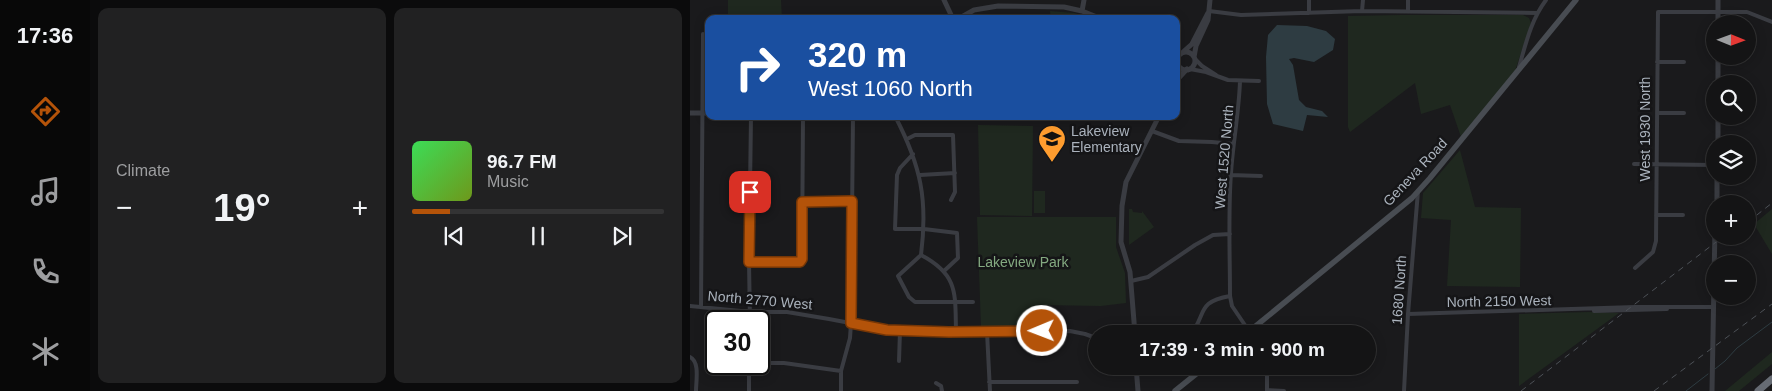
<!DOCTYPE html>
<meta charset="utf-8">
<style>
:root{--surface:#141415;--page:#212122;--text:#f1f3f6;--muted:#9d9ea0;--line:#333334;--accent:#b45309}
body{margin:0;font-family:Helvetica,sans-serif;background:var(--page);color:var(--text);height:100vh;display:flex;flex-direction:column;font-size:19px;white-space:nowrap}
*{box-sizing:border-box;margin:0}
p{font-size:16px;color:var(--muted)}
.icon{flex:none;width:28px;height:28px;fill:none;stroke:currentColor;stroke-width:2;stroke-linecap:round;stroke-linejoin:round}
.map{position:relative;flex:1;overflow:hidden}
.details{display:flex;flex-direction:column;gap:8px;padding:8px;background:#0b0b0c;width:600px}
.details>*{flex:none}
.hud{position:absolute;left:15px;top:15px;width:475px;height:105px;border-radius:10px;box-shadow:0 2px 12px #0003,0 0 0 1px var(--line);background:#1a4fa0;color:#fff;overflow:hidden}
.needle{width:32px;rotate:91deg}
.tools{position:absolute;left:1016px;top:15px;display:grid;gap:10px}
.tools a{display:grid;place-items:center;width:50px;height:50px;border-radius:50%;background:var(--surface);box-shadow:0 2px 12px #0003,0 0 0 1px var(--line);font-size:25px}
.speed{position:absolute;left:15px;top:310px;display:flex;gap:10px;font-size:25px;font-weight:700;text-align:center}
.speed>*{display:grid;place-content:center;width:65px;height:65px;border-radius:50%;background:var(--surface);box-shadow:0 2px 12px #0003,0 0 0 1px var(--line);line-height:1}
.speed .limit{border:2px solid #111;border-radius:8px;background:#fff;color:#111}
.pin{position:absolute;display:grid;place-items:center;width:42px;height:42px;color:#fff;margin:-21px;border-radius:10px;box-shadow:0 2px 8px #0006}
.me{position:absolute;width:55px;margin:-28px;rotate:269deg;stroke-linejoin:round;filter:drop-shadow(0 0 4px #0008)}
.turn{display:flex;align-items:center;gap:18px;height:105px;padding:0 20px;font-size:22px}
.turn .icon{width:65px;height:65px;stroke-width:2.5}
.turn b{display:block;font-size:35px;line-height:42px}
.big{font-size:38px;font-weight:600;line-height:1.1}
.details .tile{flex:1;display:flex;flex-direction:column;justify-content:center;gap:8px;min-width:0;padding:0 18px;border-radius:10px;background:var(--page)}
.song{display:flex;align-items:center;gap:15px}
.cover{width:60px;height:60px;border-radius:8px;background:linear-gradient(135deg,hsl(130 70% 55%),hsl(80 70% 35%))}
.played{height:5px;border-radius:2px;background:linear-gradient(90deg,var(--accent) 15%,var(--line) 15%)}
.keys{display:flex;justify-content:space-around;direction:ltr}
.heat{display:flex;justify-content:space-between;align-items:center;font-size:28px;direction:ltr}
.details .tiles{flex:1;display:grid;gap:8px;grid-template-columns:repeat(2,1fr)}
.trip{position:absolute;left:398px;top:325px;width:288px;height:50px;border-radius:25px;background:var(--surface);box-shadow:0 2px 12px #0003,0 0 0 1px var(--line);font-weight:600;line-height:50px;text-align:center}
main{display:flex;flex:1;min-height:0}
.menu{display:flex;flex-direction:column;width:90px;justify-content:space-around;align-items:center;background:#080808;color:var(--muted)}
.menu .icon{width:35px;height:35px}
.menu .selected{color:var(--accent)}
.menu b{font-size:22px;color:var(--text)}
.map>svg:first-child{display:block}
</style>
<main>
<nav class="menu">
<b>17:36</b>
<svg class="icon selected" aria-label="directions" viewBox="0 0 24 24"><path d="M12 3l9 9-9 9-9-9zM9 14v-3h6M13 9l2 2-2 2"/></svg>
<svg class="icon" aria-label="music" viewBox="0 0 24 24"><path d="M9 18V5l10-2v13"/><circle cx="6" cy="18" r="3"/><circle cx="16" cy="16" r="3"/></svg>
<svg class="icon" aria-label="phone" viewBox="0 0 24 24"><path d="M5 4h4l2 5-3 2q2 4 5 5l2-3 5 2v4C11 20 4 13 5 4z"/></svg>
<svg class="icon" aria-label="climate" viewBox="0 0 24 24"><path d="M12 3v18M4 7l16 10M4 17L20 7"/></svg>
</nav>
<section class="details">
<div class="tiles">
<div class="tile"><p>Climate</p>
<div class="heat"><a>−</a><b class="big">19°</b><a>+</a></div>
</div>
<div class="tile">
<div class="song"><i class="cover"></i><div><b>96.7 FM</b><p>Music</p></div></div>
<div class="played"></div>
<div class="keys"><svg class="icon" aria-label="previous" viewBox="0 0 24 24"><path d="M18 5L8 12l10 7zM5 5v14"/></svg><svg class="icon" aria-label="pause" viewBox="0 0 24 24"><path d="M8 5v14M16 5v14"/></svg><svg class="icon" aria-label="next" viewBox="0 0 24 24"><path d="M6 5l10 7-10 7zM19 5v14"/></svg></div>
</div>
</div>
</section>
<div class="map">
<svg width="1082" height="391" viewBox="0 0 1082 391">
<rect width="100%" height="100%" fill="#1a1a1c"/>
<path fill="#1f281f" d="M38,0H91L92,19H38Z
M360,11L384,13L401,18L361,19Z
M710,15H833L839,18L841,23L825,71L771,137L760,105L731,114L725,83L660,132L658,127V16Z
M288,125L343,126L342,216L290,215Z
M770,150L785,207L831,208L830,287L757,286L761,220L731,218L733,193Z
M344,191H355V213H344Z
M439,209H442L443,212L452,213V211L464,227L439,245Z
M1082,209V254L1064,224Z
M287,217H426V247L435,273L436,303L411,306L351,305L352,326L291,327Z
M899,312L929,313L829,386V314Z
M1082,352V364L1049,391H1035Z"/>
<path fill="#2e3c42" d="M587,25L617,26L636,31L645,39L643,50L624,62L604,58L599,59L603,65L609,100L616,107L632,111L638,117L617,115L613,131L583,124L577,104L576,57L578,35Z"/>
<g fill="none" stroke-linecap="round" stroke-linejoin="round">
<path stroke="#2e3c42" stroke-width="1" d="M1025,369L1035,361L1047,348L1082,322
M996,391L1018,374"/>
<path stroke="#3a3c42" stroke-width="4" d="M519,11L551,15L672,11L847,13
M672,11L673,0
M718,11V0
M619,13V0
M505,59L512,66L526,75
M967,62H994
M829,67C836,43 841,20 856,0
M500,69L516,72L538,80L569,81
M550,81C549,112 543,142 541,173C538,213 540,255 540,296L542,306L561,334
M967,113H994
M205,116C231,166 238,200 231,255L208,276L219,297L225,302H283
M462,131L489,141L522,142L543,144
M217,139L225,135H263L265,192L261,200
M223,154L210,168L207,175L205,229H234L267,233L268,258L254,271
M944,164L1025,165
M230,175L265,173
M540,175L571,176
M112,201H162
M966,215H993
M231,255C269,275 265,294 266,332
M59,262H106L110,261L112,259L113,116
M945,268L963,252L966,241L968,12H1057L1082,22
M441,281L458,277L505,245L523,235L540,234
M0,306L61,312H97L139,319L197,330L259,332L380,331L395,334L406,338
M11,306L13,34
M904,311L977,309
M718,314L945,307H1024
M60,321L59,262L61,116
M297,332L300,391
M501,334C517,314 506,302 540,296
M0,357C10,362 6,381 6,391
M209,361L210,331
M69,363H94L151,371
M299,382H387
M246,383L251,386L252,391
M577,390L594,391
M59,391V364
M151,391V371L160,338L161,323L163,116
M577,391V366
M714,391L718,314L728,191"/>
<path stroke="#3a3c42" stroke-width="5" d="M254,0L263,19
M1028,0V24
M392,11L394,0
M268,19L284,10L308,6L374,7L392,11L412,19
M493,52L502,44L518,13
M487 61a9 9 0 1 1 18 0a9 9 0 1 1-18 0Z
M504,57L506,46L518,20L520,0
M486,81L497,69
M1028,84V56
M0,113H19
M1028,144V116
M1027,204V176
M445,334L440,272L431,242L432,206L436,182L469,116
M446,366L448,391
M1022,391L1025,226"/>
<path stroke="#484c52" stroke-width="5.5" d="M556,334L722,198L740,178L886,0
M485,391L516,366"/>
<path stroke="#666b73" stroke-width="7" d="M1068,391L1082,379"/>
<path stroke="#4d5157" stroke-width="1" stroke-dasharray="6 5" stroke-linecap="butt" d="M1058,222L1082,203
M831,391L1034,236
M964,391L1082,304"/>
</g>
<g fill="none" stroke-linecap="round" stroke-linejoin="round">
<defs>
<path id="route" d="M60,192L59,262H110L112,259V202L162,201L161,323L197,330L259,332L352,331"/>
</defs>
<use href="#route" stroke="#753606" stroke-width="12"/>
<use href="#route" stroke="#b45309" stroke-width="9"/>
</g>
<defs>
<symbol id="school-pin" viewBox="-11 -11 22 30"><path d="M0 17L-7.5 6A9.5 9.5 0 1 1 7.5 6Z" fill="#ff9d2f" stroke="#151517"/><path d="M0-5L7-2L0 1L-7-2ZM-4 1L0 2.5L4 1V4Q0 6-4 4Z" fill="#111"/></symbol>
</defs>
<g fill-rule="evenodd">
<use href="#school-pin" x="346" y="123" width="32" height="43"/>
</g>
<g text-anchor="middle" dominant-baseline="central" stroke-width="5" stroke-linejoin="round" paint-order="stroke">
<g font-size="14" fill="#abb3bd" stroke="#151517">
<text transform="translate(955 129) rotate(-90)">West 1930 North</text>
<text transform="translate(534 157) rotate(-85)">West 1520 North</text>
<text transform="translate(725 172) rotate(-47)">Geneva Road</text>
<text transform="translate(709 290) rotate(-86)">1680 North</text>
<text transform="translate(70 300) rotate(5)">North 2770 West</text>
<text transform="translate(809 301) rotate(-1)">North 2150 West</text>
</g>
<g font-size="14" fill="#abb3bd" stroke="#151517" text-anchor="start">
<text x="381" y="131">Lakeview<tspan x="381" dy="16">Elementary</tspan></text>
</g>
<g font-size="14" fill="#84a981" stroke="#151517">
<text x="333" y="262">Lakeview Park</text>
</g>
</g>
</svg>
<div class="tools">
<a><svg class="needle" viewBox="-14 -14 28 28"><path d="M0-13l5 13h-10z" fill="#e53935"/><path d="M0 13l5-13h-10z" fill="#9d9ea0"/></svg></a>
<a><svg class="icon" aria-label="search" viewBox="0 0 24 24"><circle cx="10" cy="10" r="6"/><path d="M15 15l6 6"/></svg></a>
<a><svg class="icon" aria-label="layers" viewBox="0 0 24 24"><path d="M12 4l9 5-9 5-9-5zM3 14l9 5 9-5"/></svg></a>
<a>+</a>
<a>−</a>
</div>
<div class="speed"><div class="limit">30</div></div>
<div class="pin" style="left:60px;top:192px;background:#d93025"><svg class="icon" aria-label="arrive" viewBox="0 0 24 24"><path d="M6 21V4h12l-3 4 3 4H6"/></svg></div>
<svg class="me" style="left:352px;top:331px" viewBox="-20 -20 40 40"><circle r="17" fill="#b45309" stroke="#fff" stroke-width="3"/><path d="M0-11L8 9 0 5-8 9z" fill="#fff"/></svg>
<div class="trip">17:39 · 3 min · 900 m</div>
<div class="hud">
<div class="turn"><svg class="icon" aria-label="right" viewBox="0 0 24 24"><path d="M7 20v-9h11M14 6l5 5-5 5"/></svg><div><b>320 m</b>West 1060 North</div></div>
</div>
</div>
</main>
